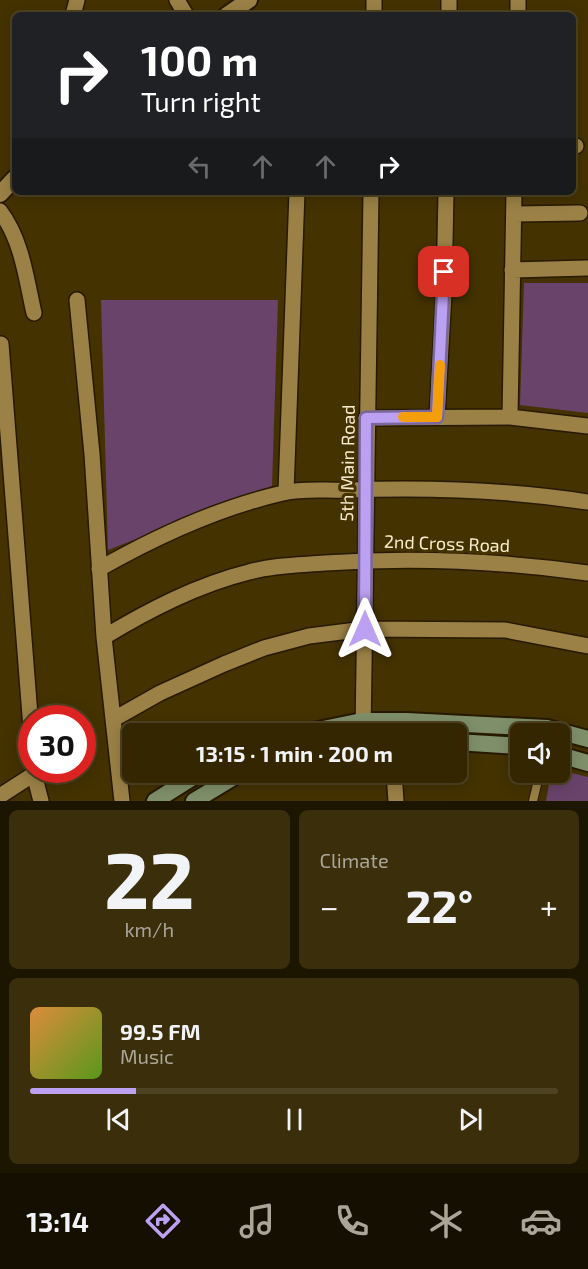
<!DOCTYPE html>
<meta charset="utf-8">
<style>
:root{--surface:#332600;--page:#3b2e0a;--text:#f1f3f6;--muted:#a9a599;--line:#4e4322;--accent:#bca0f2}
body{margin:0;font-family:"Exo 2",sans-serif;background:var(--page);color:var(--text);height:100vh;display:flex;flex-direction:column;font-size:22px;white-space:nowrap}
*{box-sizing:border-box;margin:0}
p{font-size:20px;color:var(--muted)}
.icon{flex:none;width:33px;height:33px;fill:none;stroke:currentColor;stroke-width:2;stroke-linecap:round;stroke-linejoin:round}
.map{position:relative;height:801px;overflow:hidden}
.panel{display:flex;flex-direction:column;gap:9px;padding:9px;background:#1c1500;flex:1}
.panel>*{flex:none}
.hud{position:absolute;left:12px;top:12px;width:564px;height:183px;border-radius:9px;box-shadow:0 3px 15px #0003,0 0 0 2px var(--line);background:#202124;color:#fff;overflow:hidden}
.tools{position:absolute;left:510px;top:723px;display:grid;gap:12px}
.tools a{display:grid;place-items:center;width:60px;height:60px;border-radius:9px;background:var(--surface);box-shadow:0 3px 15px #0003,0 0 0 2px var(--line);font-size:30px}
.speed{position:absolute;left:18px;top:705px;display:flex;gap:12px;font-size:30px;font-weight:700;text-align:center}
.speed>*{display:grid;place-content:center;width:78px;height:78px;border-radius:50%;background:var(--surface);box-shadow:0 3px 15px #0003,0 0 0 2px var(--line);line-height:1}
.speed .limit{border:9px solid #d22;background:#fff;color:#111}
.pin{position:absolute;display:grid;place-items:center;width:51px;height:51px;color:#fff;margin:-26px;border-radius:12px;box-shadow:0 3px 9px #0006}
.me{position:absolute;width:66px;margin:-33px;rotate:0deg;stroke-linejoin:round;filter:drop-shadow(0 0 4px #0008)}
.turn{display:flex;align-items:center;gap:21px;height:126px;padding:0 30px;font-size:27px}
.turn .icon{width:78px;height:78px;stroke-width:2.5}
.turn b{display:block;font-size:42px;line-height:51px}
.lanes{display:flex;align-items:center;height:57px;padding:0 30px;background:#0003;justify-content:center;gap:30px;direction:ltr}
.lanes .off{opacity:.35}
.big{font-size:45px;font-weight:700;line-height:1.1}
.panel .card{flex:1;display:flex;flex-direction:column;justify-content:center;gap:9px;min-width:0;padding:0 21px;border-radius:9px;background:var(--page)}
.panel .dial{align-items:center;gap:0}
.dial b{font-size:78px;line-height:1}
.song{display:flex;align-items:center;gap:18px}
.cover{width:72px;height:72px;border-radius:9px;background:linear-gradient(135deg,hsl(30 70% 55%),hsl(90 70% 35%))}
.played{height:6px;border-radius:3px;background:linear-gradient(90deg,var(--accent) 20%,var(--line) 20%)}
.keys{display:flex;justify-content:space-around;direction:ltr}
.heat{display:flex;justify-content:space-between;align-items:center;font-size:33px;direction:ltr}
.panel .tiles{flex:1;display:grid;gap:9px;grid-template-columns:1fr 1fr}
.card:last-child{grid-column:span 2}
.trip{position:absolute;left:122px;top:723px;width:345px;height:60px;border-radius:9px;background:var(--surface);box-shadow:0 3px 15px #0003,0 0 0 2px var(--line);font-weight:700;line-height:60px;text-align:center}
.tab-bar{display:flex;height:96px;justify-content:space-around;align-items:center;background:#140f00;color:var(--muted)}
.tab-bar .icon{width:42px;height:42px}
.tab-bar .active{color:var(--accent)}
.tab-bar b{font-size:27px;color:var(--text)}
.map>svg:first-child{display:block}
</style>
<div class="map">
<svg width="588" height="801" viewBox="0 0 588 801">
<rect width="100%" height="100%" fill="#443200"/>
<path fill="#6a436a" d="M524,283H588V413L520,405Z
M101,300H278L272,486L108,550Z
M560,770L588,777V801H546L551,773L560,772Z"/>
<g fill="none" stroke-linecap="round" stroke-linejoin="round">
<defs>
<path id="service" d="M533,801L540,772"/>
<path id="minor" d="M177,0L186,15
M73,15L77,0
M374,15V0
M449,15V0
M518,15V0
M573,146H576
M0,211C22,240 26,278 34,313
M514,214L580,213
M512,270L587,268
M77,300L92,454L104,637L122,801
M1,344L32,741
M437,417L444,293L446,192
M510,417L514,192
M366,418L510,417L588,426
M286,492L297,192
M99,569C157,536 217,508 283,493C303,488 327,491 347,490C427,487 509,490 588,502
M104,637C149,610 197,585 249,572C273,565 300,565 325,563C412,557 502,561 588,573
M114,719L160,693L224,664L264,648L309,636L365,629L505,630L588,646
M363,734L371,192
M394,772L396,801
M0,796L34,774L41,801"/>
<path id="tertiary" d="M227,15L249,0
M0,194L15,178"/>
<path id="secondary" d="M299,734L362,721H406L547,728L588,739
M456,742L520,746
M560,755L588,763
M155,801L201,772
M194,801L242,772"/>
</defs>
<use href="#service" stroke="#271a00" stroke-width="10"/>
<use href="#minor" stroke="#271a00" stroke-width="18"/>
<use href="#tertiary" stroke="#271a00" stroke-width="20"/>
<use href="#secondary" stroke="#271a00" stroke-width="20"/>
<use href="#service" stroke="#9b8146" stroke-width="8"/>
<use href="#minor" stroke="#9b8146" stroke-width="15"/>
<use href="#tertiary" stroke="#9b8146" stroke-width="16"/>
<use href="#secondary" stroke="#7f8f6a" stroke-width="16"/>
</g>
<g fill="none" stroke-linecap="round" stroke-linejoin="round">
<defs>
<path id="route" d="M365,629L366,418L437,417L444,272"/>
</defs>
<use href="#route" stroke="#7a689d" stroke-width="15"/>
<use href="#route" stroke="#bca0f2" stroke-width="10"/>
<path stroke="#f59e0b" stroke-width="10" d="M403,417H437L440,365"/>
</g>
<g text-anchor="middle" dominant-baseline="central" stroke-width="6" stroke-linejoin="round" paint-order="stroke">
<g font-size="18" fill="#faecce" stroke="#443200">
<text transform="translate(347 463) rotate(-89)">5th Main Road</text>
<text transform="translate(447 543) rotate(2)">2nd Cross Road</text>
</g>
</g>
</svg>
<div class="tools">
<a><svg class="icon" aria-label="sound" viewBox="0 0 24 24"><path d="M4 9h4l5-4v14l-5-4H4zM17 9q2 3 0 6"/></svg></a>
</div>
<div class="speed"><div class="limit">30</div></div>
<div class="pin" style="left:444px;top:272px;background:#d93025"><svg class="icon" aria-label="arrive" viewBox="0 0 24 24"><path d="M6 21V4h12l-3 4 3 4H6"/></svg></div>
<svg class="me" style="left:365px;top:629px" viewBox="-20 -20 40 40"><path d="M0-17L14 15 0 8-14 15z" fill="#bca0f2" stroke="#fff" stroke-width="4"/></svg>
<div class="trip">13:15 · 1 min · 200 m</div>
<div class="hud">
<div class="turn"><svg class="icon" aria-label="right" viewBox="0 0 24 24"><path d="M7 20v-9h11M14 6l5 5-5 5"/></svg><div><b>100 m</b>Turn right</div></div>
<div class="lanes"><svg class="icon off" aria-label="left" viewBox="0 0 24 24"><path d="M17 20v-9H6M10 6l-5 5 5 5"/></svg><svg class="icon off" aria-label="ahead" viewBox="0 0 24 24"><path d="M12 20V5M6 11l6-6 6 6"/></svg><svg class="icon off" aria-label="ahead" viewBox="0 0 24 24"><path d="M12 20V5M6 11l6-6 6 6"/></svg><svg class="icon" aria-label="right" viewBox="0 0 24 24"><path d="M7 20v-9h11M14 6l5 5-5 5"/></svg></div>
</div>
</div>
<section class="panel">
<div class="tiles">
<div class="card dial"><b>22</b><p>km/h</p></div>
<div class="card"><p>Climate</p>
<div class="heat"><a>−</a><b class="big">22°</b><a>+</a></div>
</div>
<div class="card">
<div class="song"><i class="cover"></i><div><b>99.5 FM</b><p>Music</p></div></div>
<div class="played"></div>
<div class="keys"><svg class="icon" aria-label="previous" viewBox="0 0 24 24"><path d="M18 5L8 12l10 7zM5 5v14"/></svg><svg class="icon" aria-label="pause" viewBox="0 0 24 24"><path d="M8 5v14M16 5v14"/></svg><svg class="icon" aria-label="next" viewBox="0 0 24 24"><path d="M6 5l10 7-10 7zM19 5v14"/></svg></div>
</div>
</div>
</section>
<nav class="tab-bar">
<b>13:14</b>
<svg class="icon active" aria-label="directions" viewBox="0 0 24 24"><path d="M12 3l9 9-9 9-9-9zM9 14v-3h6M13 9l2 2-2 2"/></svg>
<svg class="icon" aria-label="music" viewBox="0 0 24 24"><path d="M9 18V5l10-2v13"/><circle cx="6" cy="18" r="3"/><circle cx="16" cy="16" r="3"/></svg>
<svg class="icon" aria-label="phone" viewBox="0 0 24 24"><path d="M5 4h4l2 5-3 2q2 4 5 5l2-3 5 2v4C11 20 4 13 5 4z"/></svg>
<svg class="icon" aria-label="climate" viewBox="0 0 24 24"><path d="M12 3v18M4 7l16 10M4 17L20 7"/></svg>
<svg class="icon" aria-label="car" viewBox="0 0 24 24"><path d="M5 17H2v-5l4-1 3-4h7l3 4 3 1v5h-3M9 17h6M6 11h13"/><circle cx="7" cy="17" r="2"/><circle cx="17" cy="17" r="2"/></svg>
</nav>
